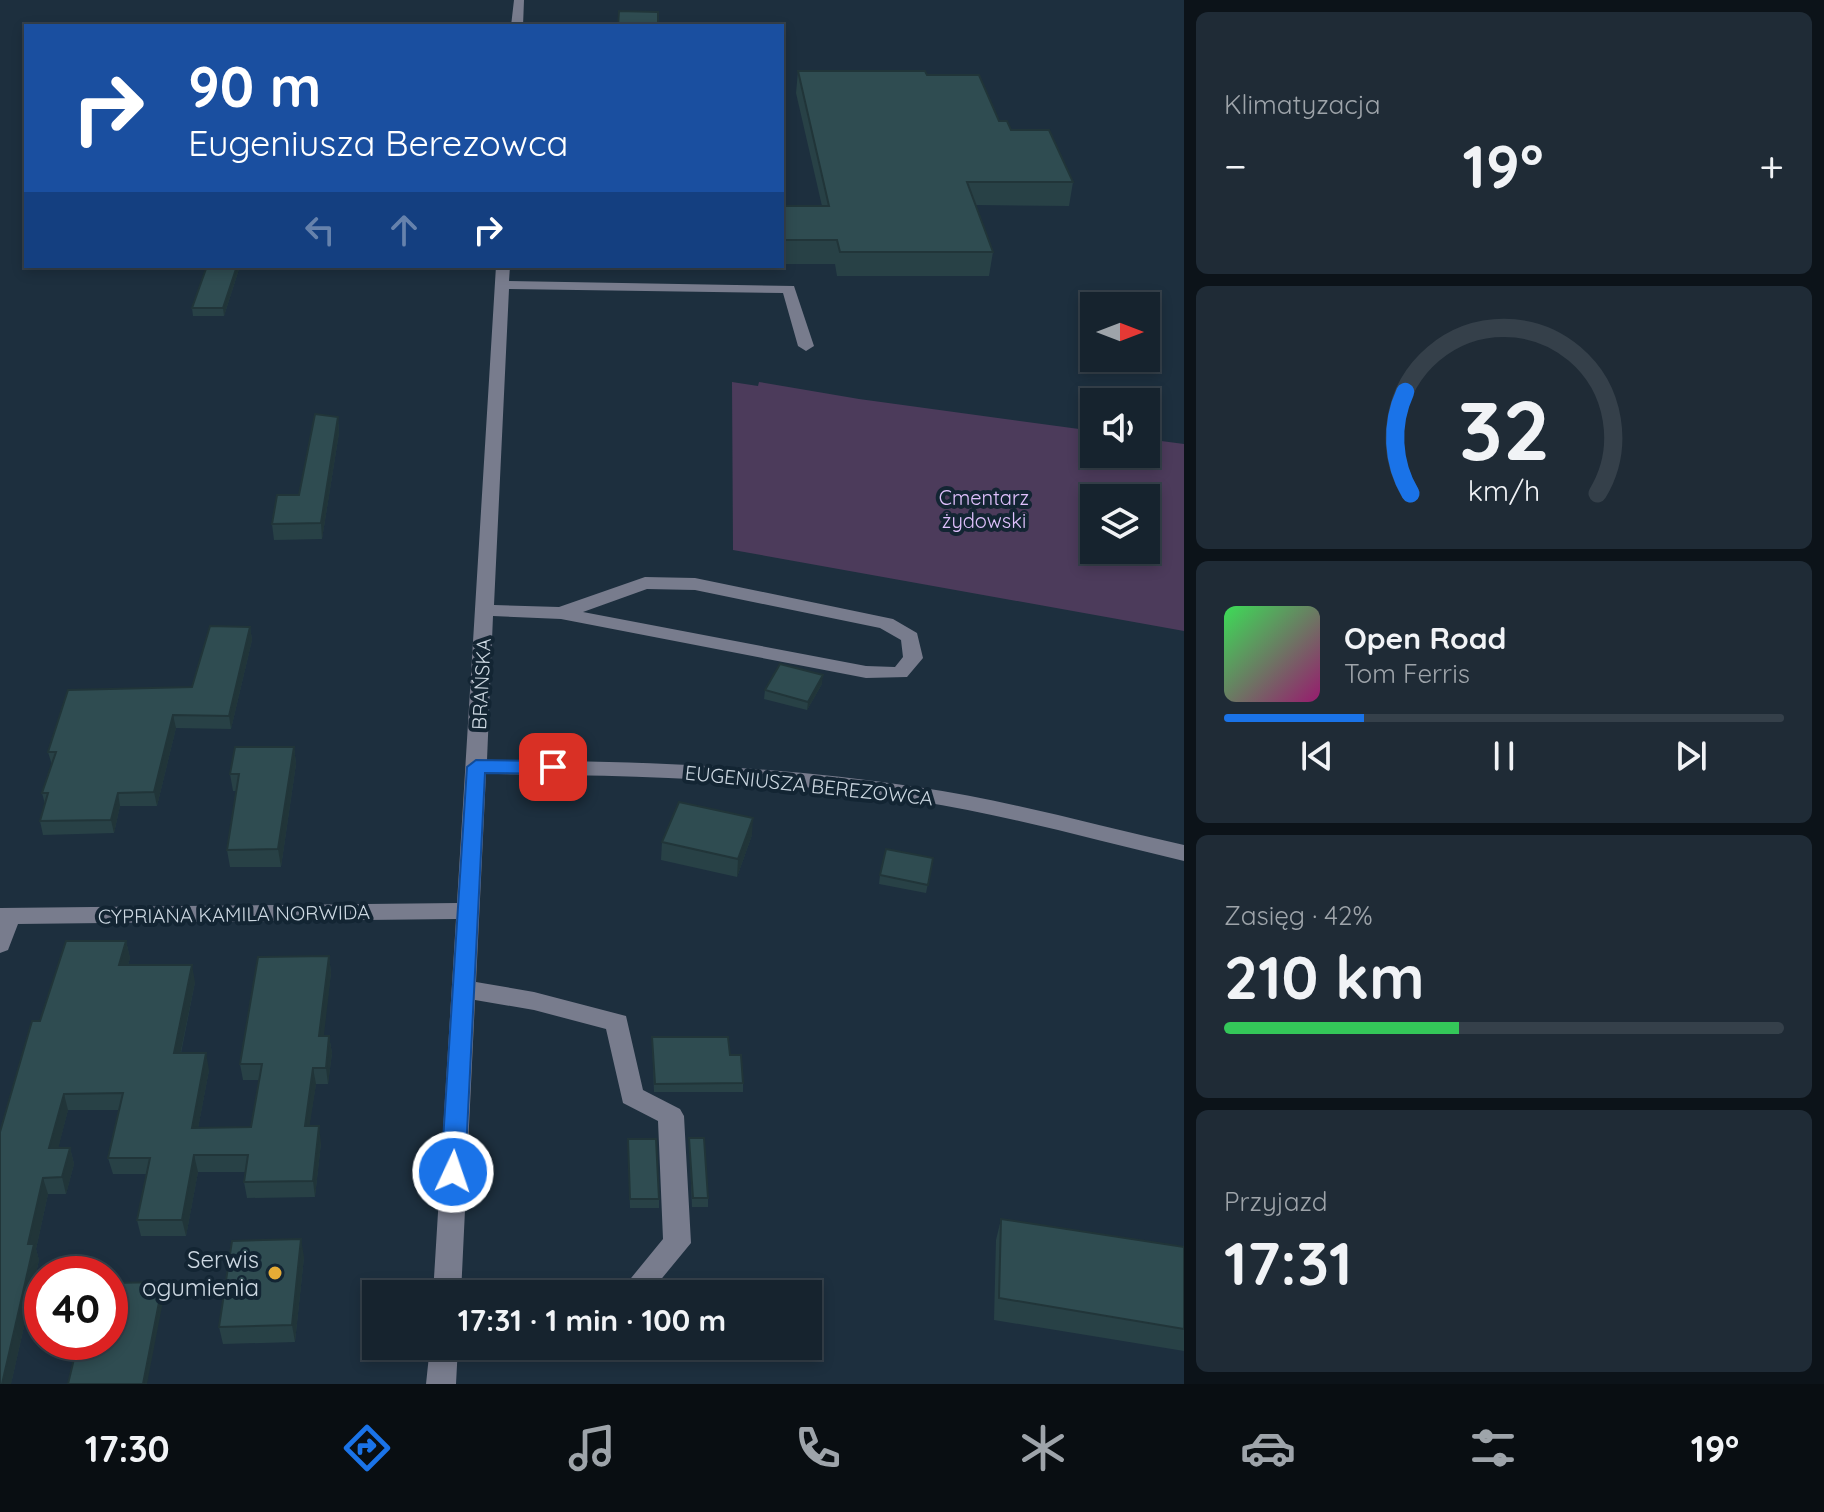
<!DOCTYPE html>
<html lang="pl">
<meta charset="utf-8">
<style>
:root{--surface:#16232e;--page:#1f2b36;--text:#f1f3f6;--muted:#9ea4aa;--line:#35404a;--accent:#1a73e8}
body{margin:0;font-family:Quicksand,sans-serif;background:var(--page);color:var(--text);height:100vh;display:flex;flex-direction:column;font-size:30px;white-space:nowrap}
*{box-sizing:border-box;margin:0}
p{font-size:26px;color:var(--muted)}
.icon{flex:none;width:44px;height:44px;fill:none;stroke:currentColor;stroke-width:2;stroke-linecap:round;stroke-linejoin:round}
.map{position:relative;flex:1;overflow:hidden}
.sheet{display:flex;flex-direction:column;gap:12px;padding:12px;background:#0c1319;width:640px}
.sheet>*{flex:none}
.top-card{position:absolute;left:24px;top:24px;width:760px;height:244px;border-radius:0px;box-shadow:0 4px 12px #0003,0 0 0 2px var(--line);background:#1a4fa0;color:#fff;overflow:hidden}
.needle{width:52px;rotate:90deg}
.buttons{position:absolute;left:1080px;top:292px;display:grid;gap:16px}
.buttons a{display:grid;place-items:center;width:80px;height:80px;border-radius:0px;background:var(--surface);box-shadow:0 4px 12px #0003,0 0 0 2px var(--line);font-size:40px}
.speed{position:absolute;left:24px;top:1256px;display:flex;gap:16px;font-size:40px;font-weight:700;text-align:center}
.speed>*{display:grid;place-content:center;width:104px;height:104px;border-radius:50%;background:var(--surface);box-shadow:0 4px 12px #0003,0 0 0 2px var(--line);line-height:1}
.speed .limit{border:12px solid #d22;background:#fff;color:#111}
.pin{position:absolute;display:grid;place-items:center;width:68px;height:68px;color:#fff;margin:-34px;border-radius:16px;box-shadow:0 4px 12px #0006}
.me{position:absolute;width:88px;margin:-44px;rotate:3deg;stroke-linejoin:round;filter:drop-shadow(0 0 6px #0008)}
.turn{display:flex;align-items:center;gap:28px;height:168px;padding:0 32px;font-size:36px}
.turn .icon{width:104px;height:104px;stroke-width:2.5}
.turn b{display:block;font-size:56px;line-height:68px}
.lanes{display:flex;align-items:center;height:76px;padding:0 32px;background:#0003;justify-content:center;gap:40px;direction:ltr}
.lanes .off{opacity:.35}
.big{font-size:60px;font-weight:700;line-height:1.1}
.sheet .widget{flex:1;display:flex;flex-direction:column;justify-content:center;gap:12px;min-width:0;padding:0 28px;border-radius:12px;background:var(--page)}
.sheet .dial{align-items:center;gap:0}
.dial svg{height:208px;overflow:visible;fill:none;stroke:var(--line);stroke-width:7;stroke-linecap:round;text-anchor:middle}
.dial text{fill:var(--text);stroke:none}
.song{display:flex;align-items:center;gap:24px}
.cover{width:96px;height:96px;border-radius:12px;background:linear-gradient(135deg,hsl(130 70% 55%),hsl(320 70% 35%))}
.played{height:8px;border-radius:4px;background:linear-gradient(90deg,var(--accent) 25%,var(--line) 25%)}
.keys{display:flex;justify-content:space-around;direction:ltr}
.heat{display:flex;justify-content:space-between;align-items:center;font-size:44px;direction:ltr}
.charge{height:12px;border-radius:6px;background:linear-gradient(90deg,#34c759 42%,var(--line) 0)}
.trip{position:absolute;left:362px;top:1280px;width:460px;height:80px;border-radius:0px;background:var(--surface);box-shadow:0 4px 12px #0003,0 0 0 2px var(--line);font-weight:700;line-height:80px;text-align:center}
.menu{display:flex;height:128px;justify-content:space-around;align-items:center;background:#090e12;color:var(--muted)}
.menu .icon{width:56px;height:56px}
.menu .on{color:var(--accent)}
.menu b{font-size:36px;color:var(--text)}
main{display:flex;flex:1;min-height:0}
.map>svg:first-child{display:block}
</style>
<main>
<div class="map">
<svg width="1184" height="1384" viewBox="0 0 1184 1384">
<rect width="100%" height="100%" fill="#1d2f3e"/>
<path fill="#4c3b5b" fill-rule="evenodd" d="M732,382L758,386L759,382L859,399L1094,431V454H1146V439L1184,444V631L733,550ZM1094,498H1146V550H1094Z"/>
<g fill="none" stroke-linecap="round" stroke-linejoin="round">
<path fill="#787c8d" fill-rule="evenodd" d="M514,0H524L523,26H511Z
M496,266H510L509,281L794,286L814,346L806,351L798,346L783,293L509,289L494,605L559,607L645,577L695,578L893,619L917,633L923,658L907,677L866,678L561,619L493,616L487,760C631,761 774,765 917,787C1007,800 1095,825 1184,845V861C1095,840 1007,815 917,801C774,779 630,775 486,774L476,982L534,992L626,1016L643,1090L680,1109L684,1116L691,1243L649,1294H618L663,1239L658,1121L623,1103L606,1029L534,1010L475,1000L461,1294H433L456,919L18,924L8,950L0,953V908L457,903ZM647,589L695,590L880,628L901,640L903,657L895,667L866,666L583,612Z
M430,1346H458L456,1384H426Z"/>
</g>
<path fill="#284146" d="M798,71L927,75L1011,130L1073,182L1069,206L976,205L993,252L989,276H837L835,264H782V206H822L796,93Z
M207,266H240L224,316H193L192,308Z
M338,417L339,433L322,539L274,540L272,524L299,495Z
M250,627L252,640L231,729L176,728L157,806H120L114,833L43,835L40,821L45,804L42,793L52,765L48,752L192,687Z
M822,684L807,710L764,699L765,690Z
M294,747L296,764L281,867H230L227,850L237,791H233L230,774Z
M752,835L737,877L661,860L662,842Z
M933,858L926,893L879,884L880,875Z
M126,941L130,958L128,965L195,982L181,1053L209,1070L198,1128L251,1127L259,1080H243L240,1064L329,956L331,973L323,1036H329L332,1053L328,1084H316L309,1126L321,1143L315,1197L247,1198L244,1182L246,1172H198L186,1236H141L137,1220L146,1174H113L108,1158L119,1110H68L58,1148H70L74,1164L66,1194H48L36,1249L39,1260L11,1384L40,1021Z
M652,1037L743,1083V1092H654Z
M689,1138L708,1198V1207H692Z
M628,1139L659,1199V1208H630Z
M1001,1219L1184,1247V1351L994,1320L996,1240Z
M304,1257L295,1342L223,1344L219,1327Z"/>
<path fill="#213539" d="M237,266H240L224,316L223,308Z
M338,417L339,433L322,539L321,523Z
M250,627L252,640L231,729L229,716Z
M823,675L822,684L807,710L808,702Z
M173,715L176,728L157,806L154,792Z
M294,747L296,764L281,867L278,849Z
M118,793L120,806L114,833L111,820Z
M753,818L752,835L737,877L738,859Z
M126,941L130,958L123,982L119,965Z
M329,956L331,973L322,1053L319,1036Z
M192,965L195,982L177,1070L174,1053Z
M329,1036L332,1053L328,1084L326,1068Z
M206,1053L209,1070L195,1144L192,1128Z
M313,1068L316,1084L307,1143L305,1126Z
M64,1094L68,1110L54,1165L49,1148Z
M319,1126L321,1143L315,1197L313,1181Z
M70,1148L74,1164L66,1194L62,1177Z
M194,1155L198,1172L186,1236L182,1220Z
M43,1178L48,1194L36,1249L39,1260L11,1384H2L28,1244Z
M301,1239L304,1257L295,1342L292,1325Z
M163,1282L165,1291L147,1384H143Z"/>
<path fill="#2f4c51" stroke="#213539" stroke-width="2" d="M619,11L658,12V26H618Z
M798,71H925L927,75H979L999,121H1007L1011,130H1049L1073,182H967L993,252H840L837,240H782V206H829Z
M207,266H237L223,308H192Z
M315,414L338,417L321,523L272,524L277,495H299Z
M210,626L250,627L229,716L173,715L154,792L118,793L111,820L40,821L48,793H42L56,752H48L68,690L192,687Z
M780,664L823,675L808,702L765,690Z
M235,747H294L278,849L227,850L239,774H230Z
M679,802L753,818L738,859L662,842Z
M886,849L933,858L928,885L880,875Z
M66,941H126L119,965H192L174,1053H206L192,1128L251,1127L262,1064H240L258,957L329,956L319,1036H329L326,1068H313L305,1126H319L313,1181L244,1182L248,1155H194L182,1220H137L150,1158H108L123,1093L64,1094L49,1148H70L62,1177L43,1178L28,1244H34L2,1384H0V1132L32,1021H40Z
M652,1037H728L730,1055H741L743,1083L655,1084Z
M689,1138H704L708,1198H693Z
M628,1139H656L659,1199H630Z
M1001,1219L1184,1247V1329L999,1298Z
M301,1239L292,1325L219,1327L232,1241Z
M163,1282L143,1384H68L78,1342H110V1283Z"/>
<path fill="#1a73e8" stroke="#114b97" stroke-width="2" d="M476,760L553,761L563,767L553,774L485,773L465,1172L462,1179L453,1182L445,1179L441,1172L467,767Z"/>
<circle fill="#e6ac36" stroke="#132533" stroke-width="3" cx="275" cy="1273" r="8"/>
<g text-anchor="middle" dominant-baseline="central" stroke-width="8" stroke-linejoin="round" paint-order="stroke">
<g font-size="20" fill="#e0c1fe" stroke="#132533">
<text x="984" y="497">Cmentarz<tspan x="984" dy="23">żydowski</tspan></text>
</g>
<g font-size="20" fill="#cdd8e2" stroke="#132533">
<text transform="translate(481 684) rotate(-87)">BRAŃSKA</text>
<text transform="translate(809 785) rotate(6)">EUGENIUSZA BEREZOWCA</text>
<text transform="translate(234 914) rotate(-1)">CYPRIANA KAMILA NORWIDA</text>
</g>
<g font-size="24" fill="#cdd8e2" stroke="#132533" text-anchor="end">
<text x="259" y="1259">Serwis<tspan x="259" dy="28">ogumienia</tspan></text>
</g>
</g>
</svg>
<div class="buttons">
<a><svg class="needle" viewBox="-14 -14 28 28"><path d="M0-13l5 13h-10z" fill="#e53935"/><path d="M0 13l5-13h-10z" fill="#9ea4aa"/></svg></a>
<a><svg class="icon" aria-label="sound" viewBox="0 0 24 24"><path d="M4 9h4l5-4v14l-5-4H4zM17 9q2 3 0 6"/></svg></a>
<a><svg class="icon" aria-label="layers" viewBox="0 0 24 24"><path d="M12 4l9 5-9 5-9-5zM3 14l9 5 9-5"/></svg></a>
</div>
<div class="speed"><div class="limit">40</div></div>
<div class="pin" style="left:553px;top:767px;background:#d93025"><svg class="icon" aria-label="arrive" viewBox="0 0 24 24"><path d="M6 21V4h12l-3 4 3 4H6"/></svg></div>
<svg class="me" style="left:453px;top:1172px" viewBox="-20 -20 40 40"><circle r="17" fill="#1a73e8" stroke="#fff" stroke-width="3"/><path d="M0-11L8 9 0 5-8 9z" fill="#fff"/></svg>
<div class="trip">17:31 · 1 min · 100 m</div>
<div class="top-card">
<div class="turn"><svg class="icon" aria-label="right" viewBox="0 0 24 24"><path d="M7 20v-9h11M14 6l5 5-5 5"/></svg><div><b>90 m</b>Eugeniusza Berezowca</div></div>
<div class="lanes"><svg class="icon off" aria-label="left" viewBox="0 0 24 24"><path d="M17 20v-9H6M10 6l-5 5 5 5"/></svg><svg class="icon off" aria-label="ahead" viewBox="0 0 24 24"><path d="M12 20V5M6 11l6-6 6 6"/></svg><svg class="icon" aria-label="right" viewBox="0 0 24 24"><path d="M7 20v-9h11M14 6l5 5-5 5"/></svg></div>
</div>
</div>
<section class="sheet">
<div class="widget"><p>Klimatyzacja</p>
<div class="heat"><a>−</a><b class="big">19°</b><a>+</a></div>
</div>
<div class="widget dial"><svg viewBox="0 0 100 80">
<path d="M14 69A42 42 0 1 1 86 69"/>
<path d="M14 69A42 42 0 0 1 12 30" stroke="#1a73e8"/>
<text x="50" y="56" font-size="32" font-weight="700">32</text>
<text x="50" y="72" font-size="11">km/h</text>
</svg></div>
<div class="widget">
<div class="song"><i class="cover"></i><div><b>Open Road</b><p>Tom Ferris</p></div></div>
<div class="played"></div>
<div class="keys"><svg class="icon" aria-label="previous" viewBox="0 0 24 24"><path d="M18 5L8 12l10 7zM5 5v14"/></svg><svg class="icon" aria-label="pause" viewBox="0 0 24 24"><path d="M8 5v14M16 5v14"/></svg><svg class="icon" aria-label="next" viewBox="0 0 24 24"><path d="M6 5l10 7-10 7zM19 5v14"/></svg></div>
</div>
<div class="widget"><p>Zasięg · 42%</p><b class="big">210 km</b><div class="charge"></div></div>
<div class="widget"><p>Przyjazd</p><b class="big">17:31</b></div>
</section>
</main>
<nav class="menu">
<b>17:30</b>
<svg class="icon on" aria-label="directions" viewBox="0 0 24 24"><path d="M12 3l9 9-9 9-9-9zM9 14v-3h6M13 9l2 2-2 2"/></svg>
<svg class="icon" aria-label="music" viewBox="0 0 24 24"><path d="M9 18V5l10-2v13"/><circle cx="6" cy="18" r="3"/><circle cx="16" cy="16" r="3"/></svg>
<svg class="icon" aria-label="phone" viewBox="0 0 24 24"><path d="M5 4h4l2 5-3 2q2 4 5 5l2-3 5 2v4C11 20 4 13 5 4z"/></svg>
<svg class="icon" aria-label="climate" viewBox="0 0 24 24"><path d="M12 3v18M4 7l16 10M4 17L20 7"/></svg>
<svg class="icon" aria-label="car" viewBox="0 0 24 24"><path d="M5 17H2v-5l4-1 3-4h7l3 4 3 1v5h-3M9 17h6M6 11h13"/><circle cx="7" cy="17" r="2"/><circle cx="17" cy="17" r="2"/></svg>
<svg class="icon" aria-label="filters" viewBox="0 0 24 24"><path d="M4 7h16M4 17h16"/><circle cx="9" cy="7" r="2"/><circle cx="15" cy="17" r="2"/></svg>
<b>19°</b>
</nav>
